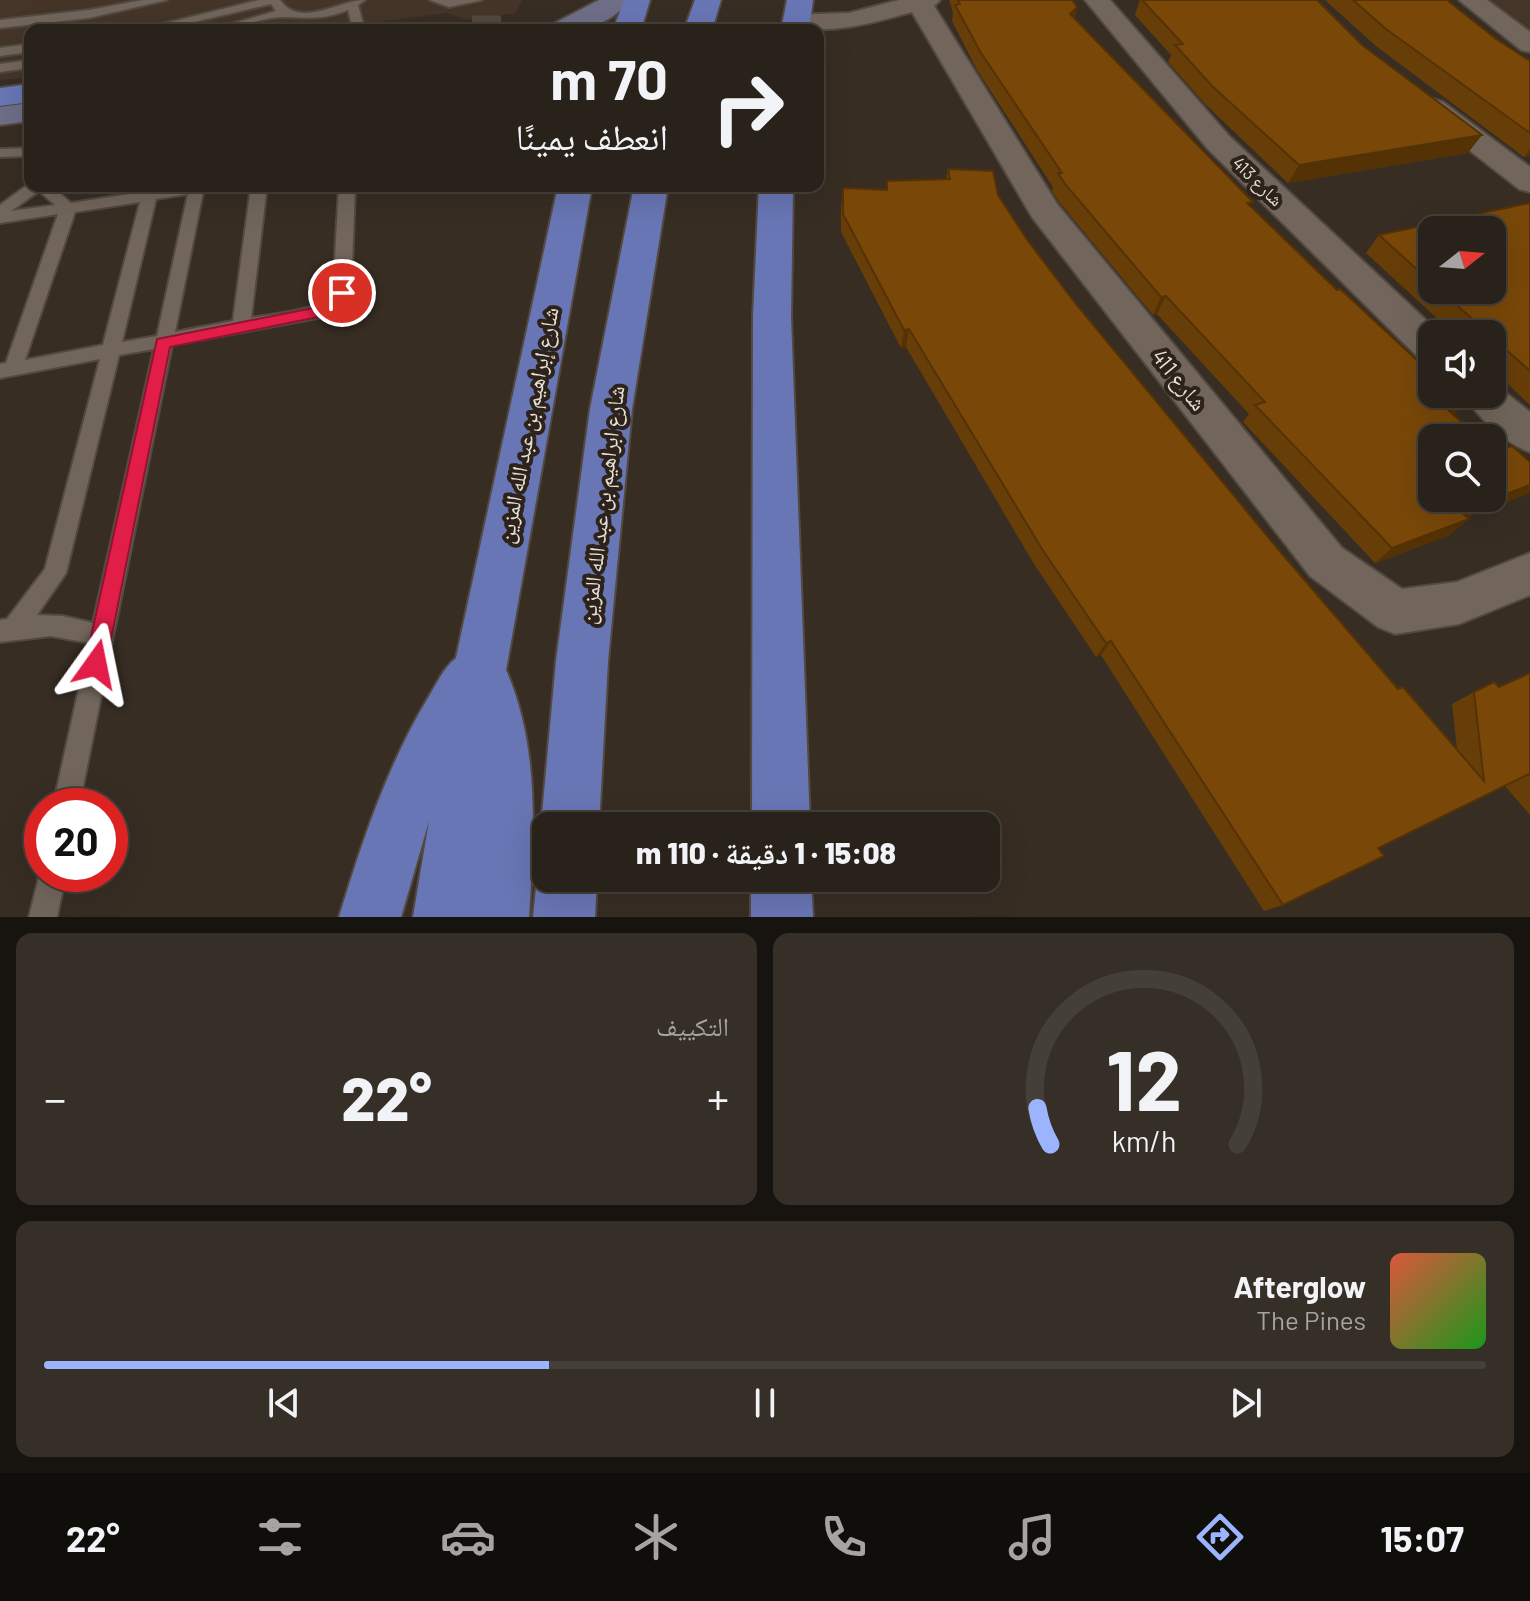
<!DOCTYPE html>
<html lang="ar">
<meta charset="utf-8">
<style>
:root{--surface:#29221a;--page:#352f27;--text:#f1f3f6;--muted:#a5a4a2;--line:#453f39;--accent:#9cb4fd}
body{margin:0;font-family:Barlow,"Noto Naskh Arabic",sans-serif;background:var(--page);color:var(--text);direction:rtl;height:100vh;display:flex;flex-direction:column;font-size:30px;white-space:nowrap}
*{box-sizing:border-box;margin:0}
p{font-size:26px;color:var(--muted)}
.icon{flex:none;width:44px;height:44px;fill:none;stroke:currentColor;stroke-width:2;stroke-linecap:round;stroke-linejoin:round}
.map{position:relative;height:917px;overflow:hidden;direction:ltr}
.sheet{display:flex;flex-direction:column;gap:16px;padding:16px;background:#17130e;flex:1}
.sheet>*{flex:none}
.guide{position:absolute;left:24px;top:24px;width:800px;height:168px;border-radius:16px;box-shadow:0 8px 32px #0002,0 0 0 2px var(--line);direction:rtl;background:#29221a;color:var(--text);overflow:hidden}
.needle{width:52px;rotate:73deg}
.buttons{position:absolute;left:1418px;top:216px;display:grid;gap:16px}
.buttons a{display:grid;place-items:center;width:88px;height:88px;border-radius:16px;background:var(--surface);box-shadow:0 8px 32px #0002,0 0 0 2px var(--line);font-size:40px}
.speed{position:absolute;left:24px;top:788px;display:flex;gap:16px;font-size:40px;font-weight:700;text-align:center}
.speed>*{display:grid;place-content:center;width:104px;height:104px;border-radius:50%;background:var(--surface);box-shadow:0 8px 32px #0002,0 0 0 2px var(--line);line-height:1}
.speed .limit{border:12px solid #d22;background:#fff;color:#111}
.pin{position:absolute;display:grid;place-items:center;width:68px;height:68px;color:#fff;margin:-34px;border:4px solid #fff;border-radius:50%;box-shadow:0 2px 8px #0007}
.me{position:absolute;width:88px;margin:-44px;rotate:12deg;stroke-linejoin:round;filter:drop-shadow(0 0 6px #0008)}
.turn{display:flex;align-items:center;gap:28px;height:168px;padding:0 24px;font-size:36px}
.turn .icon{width:104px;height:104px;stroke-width:2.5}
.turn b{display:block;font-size:56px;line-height:68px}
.big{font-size:60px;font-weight:800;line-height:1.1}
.sheet .card{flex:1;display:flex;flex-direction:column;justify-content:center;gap:12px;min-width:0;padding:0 28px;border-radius:16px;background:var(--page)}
.sheet .dial{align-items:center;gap:0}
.dial svg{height:208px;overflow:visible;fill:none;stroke:var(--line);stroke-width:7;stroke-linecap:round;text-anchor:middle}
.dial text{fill:var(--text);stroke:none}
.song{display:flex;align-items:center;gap:24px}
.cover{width:96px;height:96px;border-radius:12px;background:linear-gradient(135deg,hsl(10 70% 55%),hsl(120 70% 35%))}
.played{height:8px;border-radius:4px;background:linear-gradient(90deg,var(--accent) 35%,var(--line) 35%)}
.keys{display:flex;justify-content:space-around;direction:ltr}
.heat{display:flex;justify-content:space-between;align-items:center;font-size:44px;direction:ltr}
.sheet .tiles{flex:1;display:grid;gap:16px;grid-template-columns:1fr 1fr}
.card:last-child{grid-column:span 2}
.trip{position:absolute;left:532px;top:812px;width:468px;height:80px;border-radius:16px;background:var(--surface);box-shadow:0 8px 32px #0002,0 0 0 2px var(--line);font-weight:800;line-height:80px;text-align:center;direction:rtl}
.menu{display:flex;height:128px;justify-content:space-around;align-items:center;background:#100e0a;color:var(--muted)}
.menu .icon{width:56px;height:56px}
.menu .current{color:var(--accent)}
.menu b{font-size:36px;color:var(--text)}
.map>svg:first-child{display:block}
</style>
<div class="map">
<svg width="1530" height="917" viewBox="0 0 1530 917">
<rect width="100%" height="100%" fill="#372d23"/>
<path fill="#443528" d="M0,0H523L515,13L466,20L447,13L317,30H30V77L0,80Z
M1470,0H1530V44Z"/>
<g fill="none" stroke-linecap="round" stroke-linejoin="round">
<path stroke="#51483e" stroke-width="29" stroke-dasharray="29 15" stroke-linecap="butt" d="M472,30H505"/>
<defs>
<path id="lane" d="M143,0H167L89,18L0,28V20L89,10Z
M259,0H280C300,29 339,0 365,0L358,5L365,30H353L348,10C323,20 310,18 285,17C264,16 236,30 210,30L276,11L271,4L160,30H138Z
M430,0H482L449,7Z
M30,44V52L0,56V48Z
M30,60V68L0,72V64Z
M30,148V156L0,157V149Z
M30,183V186H51L71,203L143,192L144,186H160L159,189L221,186L203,192L175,332L233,321L251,186H267L251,318C271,314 324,311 333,293L339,186H355L351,293L343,307L323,317L172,345L79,806H53L89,643L51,636L0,642V620L7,619L45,569L100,359L0,378V364L6,363L58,214L0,223V205ZM39,191L55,205L11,211ZM188,194L157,336L122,342L156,199ZM140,202L103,345L25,360L75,212ZM154,349L93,623L63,616L37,615L66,573L119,355Z
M42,865V874H66L57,917H29Z"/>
<path id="street" d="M899,0H940L934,6L1057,204L1342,548L1402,589L1457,582L1530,553V595L1459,624L1395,634L1378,627L1310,576L1032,217L912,12C872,23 830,36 788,25L784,20L788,15L849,13Z
M1085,0H1110L1229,136L1441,334H1432V362L1419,358L1207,148Z
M1459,0H1487L1530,32V52L1521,50Z
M1433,99L1443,102L1530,167V192L1519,189L1423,114L1419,108L1423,102Z
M1492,382L1530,412V452C1506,444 1477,417 1464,394H1492Z"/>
<path id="secondary" d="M599,0H629C609,28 580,30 549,30L553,24Z
M30,103V121L0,125V107Z"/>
<path id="primary" d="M624,0H650L641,30H613Z
M695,0H721L712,30H684Z
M787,0H813L809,30H781Z
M30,84V102L0,106V88Z
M558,186H592L506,670C540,748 534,835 529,917H413L429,821L401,917H339C362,842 387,766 428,698C436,685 444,667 456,658Z
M634,186H668L632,409L608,661L599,826H546V839L541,826L556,661L590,409Z
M759,186H793L791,317L810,826H752L753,317Z
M546,857V878H597L595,917H533L537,878Z
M751,878H811L813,917H751Z"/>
</defs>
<use href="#lane" stroke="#524a41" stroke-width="4"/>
<use href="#street" stroke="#524a41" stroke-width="4"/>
<use href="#secondary" stroke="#524a41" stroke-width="4"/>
<use href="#primary" stroke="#524a41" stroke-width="4"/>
<use href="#lane" fill="#72665c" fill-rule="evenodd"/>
<use href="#street" fill="#72665c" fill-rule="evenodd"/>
<use href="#secondary" fill="#6e6e89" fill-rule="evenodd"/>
<use href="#primary" fill="#6976b5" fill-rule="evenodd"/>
</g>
<path fill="#683e08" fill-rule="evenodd" d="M949,0H1072L1077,7L1074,19L1251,206L1337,290L1464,404L1453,415L1494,452L1530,462V493L1467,517L1450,535L1375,563L1243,422L1249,414L1157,314L1153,315L1059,202L1052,191L1053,187L977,70L952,21L953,12Z
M1140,0H1317L1468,153L1288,183L1205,104L1168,62L1171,55L1135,15Z
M1325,0H1447L1496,39L1530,61V156L1524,157L1376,46Z
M948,169L998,195L1028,241L1075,303L1277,548L1398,689L1457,749L1452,704L1474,692L1499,687L1530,673V815L1505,786L1378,848L1283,905L1264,911L1101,655L1096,657L1034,564L906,347L901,348L841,232V206L843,188L886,190L887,181L946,179Z
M1530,203V405L1492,369V334H1454L1366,253L1379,235ZM1432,230L1492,290H1432Z"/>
<path fill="#553206" d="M1077,7L1073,24L1070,14Z
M1482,135L1468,153L1288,183L1299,165Z
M1530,149V156L1524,157Z
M1166,296L1157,314L1153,315L1161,297Z
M909,329L906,347L901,348L904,330Z
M1464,404L1447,421V409Z
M1530,485V493L1528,494L1442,527L1460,511Z
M1469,519L1450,535L1375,563L1392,548Z
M1111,641L1101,655L1096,657L1106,643Z"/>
<path fill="#794809" stroke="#553206" stroke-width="2" d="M958,0H1072L1077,7L1070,14L1253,202L1247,203L1337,290L1340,289L1432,374V394H1454L1464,404L1447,409L1479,438H1432V498H1492V450L1494,452L1512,446L1530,462V485L1460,511L1469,519L1392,548L1255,405L1265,402L1166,296L1161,297L1065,184L1058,173H1062L981,53L955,5L960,4Z
M1142,0H1317L1362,45L1482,135L1299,165L1212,86L1175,45L1183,44Z
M1353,0H1447L1496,39L1530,61V133L1386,29Z
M948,169L993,171L998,195L1028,241L1075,303L1277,548L1398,689L1403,687L1484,781L1474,692L1494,682L1499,687L1530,673V776L1529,774L1378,848L1384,856L1283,905L1111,641L1106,643L1042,549L909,329L904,330L843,214V188L887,190V181L950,179Z
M1530,203V371L1492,337V334H1489L1440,290H1492V230H1432V283L1379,235Z"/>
<path fill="#e11d48" stroke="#92132f" stroke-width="2" d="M342,288L350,293L342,306L328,315L170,347L106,664L103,671L96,674L88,671L85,664L157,339L318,307Z"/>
<g text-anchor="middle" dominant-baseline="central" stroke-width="8" stroke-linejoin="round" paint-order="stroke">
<g font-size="18" fill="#e6e0d9" stroke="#2d231a">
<text transform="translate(1258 181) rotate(44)">شارع 413</text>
</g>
<g font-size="22" fill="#e6e0d9" stroke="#2d231a">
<text transform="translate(1180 379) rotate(51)">شارع 411</text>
<text transform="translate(527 425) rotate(-79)">شارع إبراهيم بن عبد الله المزين</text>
<text transform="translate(601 505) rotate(-83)">شارع ابراهيم بن عبد الله المزين</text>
</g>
</g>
</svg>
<div class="buttons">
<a><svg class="needle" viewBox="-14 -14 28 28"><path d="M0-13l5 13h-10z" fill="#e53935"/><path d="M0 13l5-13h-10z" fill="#a5a4a2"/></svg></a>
<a><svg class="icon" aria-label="sound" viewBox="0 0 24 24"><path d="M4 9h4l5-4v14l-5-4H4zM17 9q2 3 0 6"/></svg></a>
<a><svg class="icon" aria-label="search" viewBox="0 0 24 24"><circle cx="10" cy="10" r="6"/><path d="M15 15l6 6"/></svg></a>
</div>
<div class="speed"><div class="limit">20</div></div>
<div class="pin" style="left:342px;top:293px;background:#d93025"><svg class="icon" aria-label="arrive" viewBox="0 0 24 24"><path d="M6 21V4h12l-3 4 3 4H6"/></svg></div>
<svg class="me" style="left:96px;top:664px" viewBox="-20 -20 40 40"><path d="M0-17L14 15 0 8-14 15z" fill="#e11d48" stroke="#fff" stroke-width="4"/></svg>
<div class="trip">15:08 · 1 دقيقة · 110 m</div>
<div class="guide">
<div class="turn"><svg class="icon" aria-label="right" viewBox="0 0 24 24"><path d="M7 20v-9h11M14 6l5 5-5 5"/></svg><div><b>70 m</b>انعطف يمينًا</div></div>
</div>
</div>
<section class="sheet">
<div class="tiles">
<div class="card dial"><svg viewBox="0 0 100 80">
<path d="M14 69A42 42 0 1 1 86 69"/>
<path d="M14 69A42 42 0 0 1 9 55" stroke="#9cb4fd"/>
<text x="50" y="56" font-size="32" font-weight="700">12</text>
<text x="50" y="72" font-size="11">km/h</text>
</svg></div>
<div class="card"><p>التكييف</p>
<div class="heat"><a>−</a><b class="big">22°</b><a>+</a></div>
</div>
<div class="card">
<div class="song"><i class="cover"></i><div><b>Afterglow</b><p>The Pines</p></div></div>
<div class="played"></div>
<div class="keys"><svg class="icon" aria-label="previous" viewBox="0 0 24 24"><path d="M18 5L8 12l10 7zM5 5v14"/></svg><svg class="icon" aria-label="pause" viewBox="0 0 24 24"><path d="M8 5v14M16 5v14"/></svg><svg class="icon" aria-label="next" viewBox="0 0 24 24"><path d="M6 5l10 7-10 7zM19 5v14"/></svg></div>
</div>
</div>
</section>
<nav class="menu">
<b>15:07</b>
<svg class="icon current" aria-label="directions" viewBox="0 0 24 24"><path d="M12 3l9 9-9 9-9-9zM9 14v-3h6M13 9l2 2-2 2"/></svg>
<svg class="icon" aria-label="music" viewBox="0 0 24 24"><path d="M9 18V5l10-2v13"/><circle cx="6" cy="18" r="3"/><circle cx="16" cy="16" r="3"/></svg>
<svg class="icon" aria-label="phone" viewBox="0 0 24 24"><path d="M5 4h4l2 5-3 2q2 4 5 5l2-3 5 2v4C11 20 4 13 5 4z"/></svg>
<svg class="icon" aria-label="climate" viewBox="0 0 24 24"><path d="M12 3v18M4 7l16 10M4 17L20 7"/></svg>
<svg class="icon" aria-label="car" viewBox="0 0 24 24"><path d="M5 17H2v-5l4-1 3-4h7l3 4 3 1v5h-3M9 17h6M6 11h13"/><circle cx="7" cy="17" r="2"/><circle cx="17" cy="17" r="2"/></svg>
<svg class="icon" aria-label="filters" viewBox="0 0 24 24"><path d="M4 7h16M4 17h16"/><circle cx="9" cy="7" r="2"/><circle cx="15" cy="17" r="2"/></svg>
<b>22°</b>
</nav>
